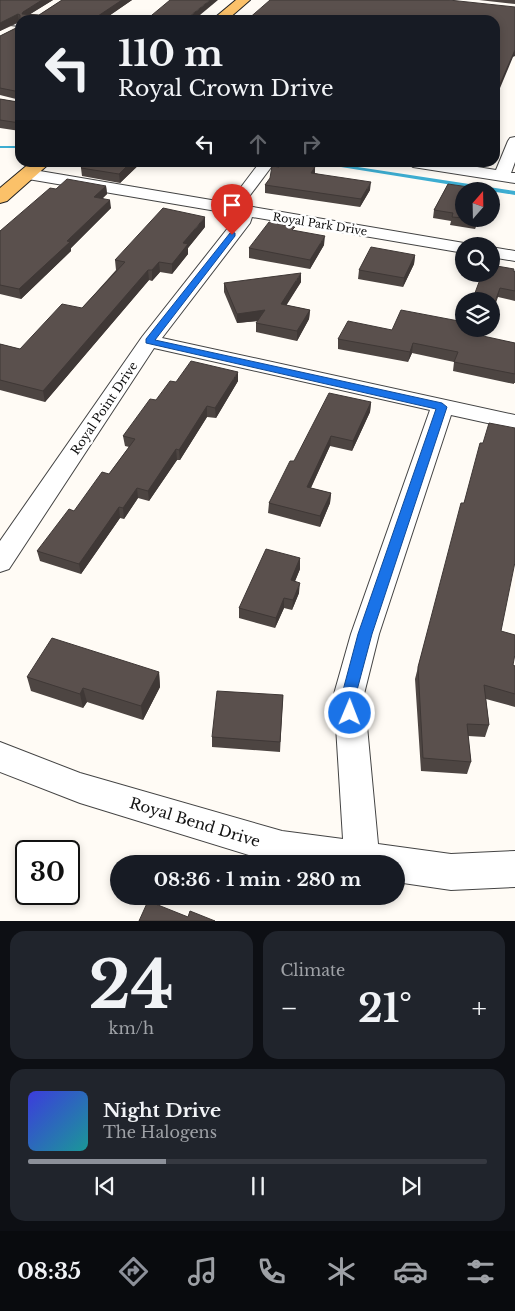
<!DOCTYPE html>
<meta charset="utf-8">
<style>
:root{--surface:#171b24;--page:#20242c;--text:#f1f3f6;--muted:#9ea1a6;--line:#363941;--accent:#8c9099}
body{margin:0;font-family:"Libre Baskerville",serif;background:var(--page);color:var(--text);height:100vh;display:flex;flex-direction:column;font-size:19px;white-space:nowrap}
*{box-sizing:border-box;margin:0}
p{font-size:16px;color:var(--muted)}
.icon{flex:none;width:28px;height:28px;fill:none;stroke:currentColor;stroke-width:2;stroke-linecap:round;stroke-linejoin:round}
.map{position:relative;height:921px;overflow:hidden}
.details{display:flex;flex-direction:column;gap:10px;padding:10px;background:#0d0f14;flex:1}
.details>*{flex:none}
.hud{position:absolute;left:15px;top:15px;width:485px;height:152px;border-radius:15px;box-shadow:0 2px 8px #0003;background:#171b24;color:var(--text);overflow:hidden}
.needle{width:32px;rotate:20deg}
.fabs{position:absolute;left:455px;top:182px;display:grid;gap:10px}
.fabs a{display:grid;place-items:center;width:45px;height:45px;border-radius:50%;background:var(--surface);box-shadow:0 2px 8px #0003;font-size:25px}
.speed{position:absolute;left:15px;top:840px;display:flex;gap:10px;font-size:25px;font-weight:700;text-align:center}
.speed>*{display:grid;place-content:center;width:65px;height:65px;border-radius:50%;background:var(--surface);box-shadow:0 2px 8px #0003;line-height:1}
.speed .limit{border:2px solid #111;border-radius:8px;background:#fff;color:#111}
.pin{position:absolute;display:grid;place-items:center;width:42px;height:42px;color:#fff;margin:-51px -21px;border-radius:50% 50% 50% 0;rotate:-45deg;box-shadow:0 0 5px #0007}
.pin .icon{rotate:45deg}
.me{position:absolute;width:55px;margin:-28px;rotate:1deg;stroke-linejoin:round;filter:drop-shadow(0 0 4px #0008)}
.turn{display:flex;align-items:center;gap:18px;height:105px;padding:0 20px;font-size:22px}
.turn .icon{width:65px;height:65px;stroke-width:2.5}
.turn b{display:block;font-size:35px;line-height:42px}
.lanes{display:flex;align-items:center;height:48px;padding:0 20px;background:#0003;justify-content:center;gap:25px;direction:ltr}
.lanes .off{opacity:.35}
.big{font-size:38px;font-weight:700;line-height:1.1}
.details .tile{flex:1;display:flex;flex-direction:column;justify-content:center;gap:8px;min-width:0;padding:0 18px;border-radius:15px;background:var(--page)}
.details .dial{align-items:center;gap:0}
.dial b{font-size:65px;line-height:1}
.song{display:flex;align-items:center;gap:15px}
.cover{width:60px;height:60px;border-radius:8px;background:linear-gradient(135deg,hsl(240 70% 55%),hsl(180 70% 35%))}
.played{height:5px;border-radius:2px;background:linear-gradient(90deg,var(--accent) 30%,var(--line) 30%)}
.keys{display:flex;justify-content:space-around;direction:ltr}
.heat{display:flex;justify-content:space-between;align-items:center;font-size:28px;direction:ltr}
.details .tiles{flex:1;display:grid;gap:10px;grid-template-columns:1fr 1fr}
.tile:last-child{grid-column:span 2}
.trip{position:absolute;left:110px;top:855px;width:295px;height:50px;border-radius:25px;background:var(--surface);box-shadow:0 2px 8px #0003;font-weight:700;line-height:50px;text-align:center}
.tab-bar{display:flex;height:80px;justify-content:space-around;align-items:center;background:#090b0e;color:var(--muted)}
.tab-bar .icon{width:35px;height:35px}
.tab-bar .on{color:var(--accent)}
.tab-bar b{font-size:22px;color:var(--text)}
.map>svg:first-child{display:block}
</style>
<div class="map">
<svg width="515" height="921" viewBox="0 0 515 921">
<rect width="100%" height="100%" fill="#fffbf5"/>
<g fill="none" stroke-linecap="round" stroke-linejoin="round">
<path fill="#3dadd1" fill-rule="evenodd" d="M0,146H20V148H0Z
M310,162H325L515,191V195Z"/>
<defs>
<path id="minor" d="M0,18L22,20H20V26L0,24Z
M515,137V162L511,173H515V183L413,167L406,162H446L496,170L508,141L510,138Z
M260,162H275L245,202L247,206L464,243L472,246H464V253L252,217L250,223L162,338L515,415V429L451,415L379,634L364,694L378,844L451,854L515,851V887L451,890L396,882V864H278L80,803L0,772V742L80,773L282,831L343,839L334,694L351,634L430,410L154,348L9,569L0,572V541L142,337L235,219L234,214L28,179L22,177L20,174L22,171L28,169L229,203Z
M491,247L515,251V261L491,257Z"/>
<path id="major" d="M236,0H250L227,20H212Z
M31,162H51L7,201L0,203V188Z"/>
</defs>
<use href="#minor" stroke="#444" stroke-width="2"/>
<use href="#major" stroke="#222" stroke-width="2"/>
<use href="#minor" fill="#fff" fill-rule="evenodd"/>
<use href="#major" fill="#fbc169" fill-rule="evenodd"/>
</g>
<path fill="#4d4542" d="M0,0H53L30,14L39,15L62,0H132L103,20H20V100L0,95V36L20,26V22L0,31Z
M479,0H515V4Z
M0,99L18,102L20,101V131L0,128Z
M141,162L120,183L82,176L81,168Z
M279,167H315V173L370,190L360,207L265,193V185Z
M448,184L464,219H479L475,229L450,225L451,221L433,218L434,210Z
M106,186L107,194L103,198L111,208L71,248V251L21,299L0,294V231L56,189Z
M205,227L188,248V254L172,274L160,272L152,281L149,280L45,402L0,390V344L20,349L82,308L116,270L115,260Z
M294,231L324,245L310,269L249,258V248Z
M415,255L414,264L403,287L358,279L359,270Z
M515,271V301L498,297L472,301Z
M301,282L286,305L310,310L309,319L297,341L256,332V323L258,321L237,323L224,292V283Z
M392,330L485,337L515,343V383H514V384L453,371L454,362L412,353L408,362L338,349V339Z
M238,381L216,418L207,417L180,460H177L149,501L138,498L124,519L120,518L81,574L40,561L37,551L109,474L129,447L125,446L123,436L156,400L176,382Z
M371,402L370,412L352,451L330,446L311,488L331,493L330,503L320,527L268,513L269,503L294,461Z
M483,443L501,631L513,665L515,666V707L486,699L489,725L485,737L468,736L471,762L467,774L421,771L415,679L418,667L464,503Z
M300,558V569L295,581L299,593L292,610L284,608L275,628L239,618V608Z
M159,672L160,687L143,720L87,702L83,708L31,691L27,677Z
M283,695L280,752L212,747V737Z"/>
<path fill="#3f3836" d="M42,0H53L24,18L22,14L23,12Z
M122,0H132L103,20H92Z
M210,0H218L194,20H185Z
M18,14L19,21L0,31V23Z
M514,50H515V56L513,57L495,100V95Z
M131,162L141,163L120,183L119,174Z
M315,167V175L311,173Z
M371,182L370,190L360,207L361,199Z
M106,186L107,194L95,205L94,197Z
M110,200L111,208L71,248V251L21,299L19,289L67,241Z
M205,217V227L188,248V254L172,274V264L183,243Z
M477,219H479L475,229L477,221Z
M325,236L324,245L310,269V260Z
M415,255L414,264L403,287L404,278Z
M159,262L160,272L152,281V270Z
M148,270L149,280L45,402L43,391Z
M301,273V282L281,314V304Z
M500,288L498,297L491,317V313Z
M265,310L264,320L237,323V314Z
M310,310L309,319L297,341V331Z
M413,343L412,353L408,362L410,352Z
M238,372V381L216,418L215,408Z
M371,402L370,412L352,451L353,441Z
M207,406V417L180,460L179,450Z
M331,436L330,446L306,498L307,487Z
M176,449L177,460L149,501L148,491Z
M137,488L138,498L124,519L123,508Z
M331,493L330,503L320,527V516Z
M119,507L120,518L81,574L79,564Z
M300,558V569L291,591V580Z
M300,583L299,593L292,610L293,600Z
M284,598V608L275,628L276,618Z
M159,672L160,687L143,720L141,706Z
M83,688L87,702L83,708L80,694Z"/>
<path fill="#5a504d" stroke="#3f3836" d="M0,0H42L23,12L22,14L39,15L62,0H122L92,20H20V15L18,14L0,23Z
M170,0H210L185,20H146Z
M270,0H449L515,7V50L495,95V20H247Z
M20,21V69L15,72L20,73V92L0,88V36L20,26Z
M0,99L18,102L20,101V123L0,120Z
M86,162H131L119,174L81,168Z
M283,162L315,167L311,173L371,182L361,199L265,185L270,178L272,166L279,167Z
M67,179L106,186L94,197L110,200L67,241L70,242L19,289L0,285V231L50,188L56,189Z
M448,184L489,190L488,191H464V218L452,217L453,213L434,210Z
M163,208L205,217L183,243L188,244L172,264L159,262L152,270H148L43,391L0,380V344L20,349L62,304L82,308L125,262L115,260Z
M465,219H477V221Z
M269,222L295,227L292,230L325,236L310,260L249,248Z
M371,247L415,255L404,278L359,270Z
M491,265L514,269L513,271H515V291L500,288L491,313V301H472L482,274H491Z
M301,273L281,304L310,310L297,331L256,323L265,310L237,314L224,283Z
M401,310L464,322V329H486L483,336L515,343V374L454,362L458,352L413,343L410,352L338,339L348,321L392,330Z
M191,361L238,372L215,408L207,406L179,450L176,449L148,491L137,488L123,508L119,507L79,564L37,551L69,509L74,511L102,472L109,474L135,439L123,436L150,399L156,400L170,381L176,382Z
M329,393L371,402L353,441L331,436L307,487L331,493L320,516L269,503L290,461H294Z
M489,423L515,428V562L501,631L515,635V654L513,665L515,666V694L484,685L489,725L467,724L471,762L423,758L418,667L461,503H464L480,443H483Z
M266,549L300,558L291,580L300,583L293,600L284,598L276,618L239,608Z
M52,638L159,672L141,706L83,688L80,694L27,677Z
M217,691L283,695L280,742L212,737Z
M148,901L188,917L190,911L215,921H139Z"/>
<path fill="#1a73e8" stroke="#114b97" d="M232,232L235,233V236L155,340L442,403L447,407L372,634L356,694L358,713L355,717L350,719L345,717L342,694L358,634L436,409L146,343V339L230,233Z"/>
<g text-anchor="middle" dominant-baseline="central" stroke-width="5" stroke-linejoin="round" paint-order="stroke">
<g font-size="11" fill="#111" stroke="#fff">
<text transform="translate(320 224) rotate(9)">Royal Park Drive</text>
</g>
<g font-size="12" fill="#111" stroke="#fff">
<text transform="translate(104 408) rotate(-56)">Royal Point Drive</text>
</g>
<g font-size="15" fill="#111" stroke="#fff">
<text transform="translate(195 822) rotate(17)">Royal Bend Drive</text>
</g>
</g>
</svg>
<div class="fabs">
<a><svg class="needle" viewBox="-14 -14 28 28"><path d="M0-13l5 13h-10z" fill="#e53935"/><path d="M0 13l5-13h-10z" fill="#9ea1a6"/></svg></a>
<a><svg class="icon" aria-label="search" viewBox="0 0 24 24"><circle cx="10" cy="10" r="6"/><path d="M15 15l6 6"/></svg></a>
<a><svg class="icon" aria-label="layers" viewBox="0 0 24 24"><path d="M12 4l9 5-9 5-9-5zM3 14l9 5 9-5"/></svg></a>
</div>
<div class="speed"><div class="limit">30</div></div>
<div class="pin" style="left:232px;top:235px;background:#d93025"><svg class="icon" aria-label="arrive" viewBox="0 0 24 24"><path d="M6 21V4h12l-3 4 3 4H6"/></svg></div>
<svg class="me" style="left:350px;top:713px" viewBox="-20 -20 40 40"><circle r="17" fill="#1a73e8" stroke="#fff" stroke-width="3"/><path d="M0-11L8 9 0 5-8 9z" fill="#fff"/></svg>
<div class="trip">08:36 · 1 min · 280 m</div>
<div class="hud">
<div class="turn"><svg class="icon" aria-label="left" viewBox="0 0 24 24"><path d="M17 20v-9H6M10 6l-5 5 5 5"/></svg><div><b>110 m</b>Royal Crown Drive</div></div>
<div class="lanes"><svg class="icon" aria-label="left" viewBox="0 0 24 24"><path d="M17 20v-9H6M10 6l-5 5 5 5"/></svg><svg class="icon off" aria-label="ahead" viewBox="0 0 24 24"><path d="M12 20V5M6 11l6-6 6 6"/></svg><svg class="icon off" aria-label="right" viewBox="0 0 24 24"><path d="M7 20v-9h11M14 6l5 5-5 5"/></svg></div>
</div>
</div>
<section class="details">
<div class="tiles">
<div class="tile dial"><b>24</b><p>km/h</p></div>
<div class="tile"><p>Climate</p>
<div class="heat"><a>−</a><b class="big">21°</b><a>+</a></div>
</div>
<div class="tile">
<div class="song"><i class="cover"></i><div><b>Night Drive</b><p>The Halogens</p></div></div>
<div class="played"></div>
<div class="keys"><svg class="icon" aria-label="previous" viewBox="0 0 24 24"><path d="M18 5L8 12l10 7zM5 5v14"/></svg><svg class="icon" aria-label="pause" viewBox="0 0 24 24"><path d="M8 5v14M16 5v14"/></svg><svg class="icon" aria-label="next" viewBox="0 0 24 24"><path d="M6 5l10 7-10 7zM19 5v14"/></svg></div>
</div>
</div>
</section>
<nav class="tab-bar">
<b>08:35</b>
<svg class="icon on" aria-label="directions" viewBox="0 0 24 24"><path d="M12 3l9 9-9 9-9-9zM9 14v-3h6M13 9l2 2-2 2"/></svg>
<svg class="icon" aria-label="music" viewBox="0 0 24 24"><path d="M9 18V5l10-2v13"/><circle cx="6" cy="18" r="3"/><circle cx="16" cy="16" r="3"/></svg>
<svg class="icon" aria-label="phone" viewBox="0 0 24 24"><path d="M5 4h4l2 5-3 2q2 4 5 5l2-3 5 2v4C11 20 4 13 5 4z"/></svg>
<svg class="icon" aria-label="climate" viewBox="0 0 24 24"><path d="M12 3v18M4 7l16 10M4 17L20 7"/></svg>
<svg class="icon" aria-label="car" viewBox="0 0 24 24"><path d="M5 17H2v-5l4-1 3-4h7l3 4 3 1v5h-3M9 17h6M6 11h13"/><circle cx="7" cy="17" r="2"/><circle cx="17" cy="17" r="2"/></svg>
<svg class="icon" aria-label="filters" viewBox="0 0 24 24"><path d="M4 7h16M4 17h16"/><circle cx="9" cy="7" r="2"/><circle cx="15" cy="17" r="2"/></svg>
</nav>
